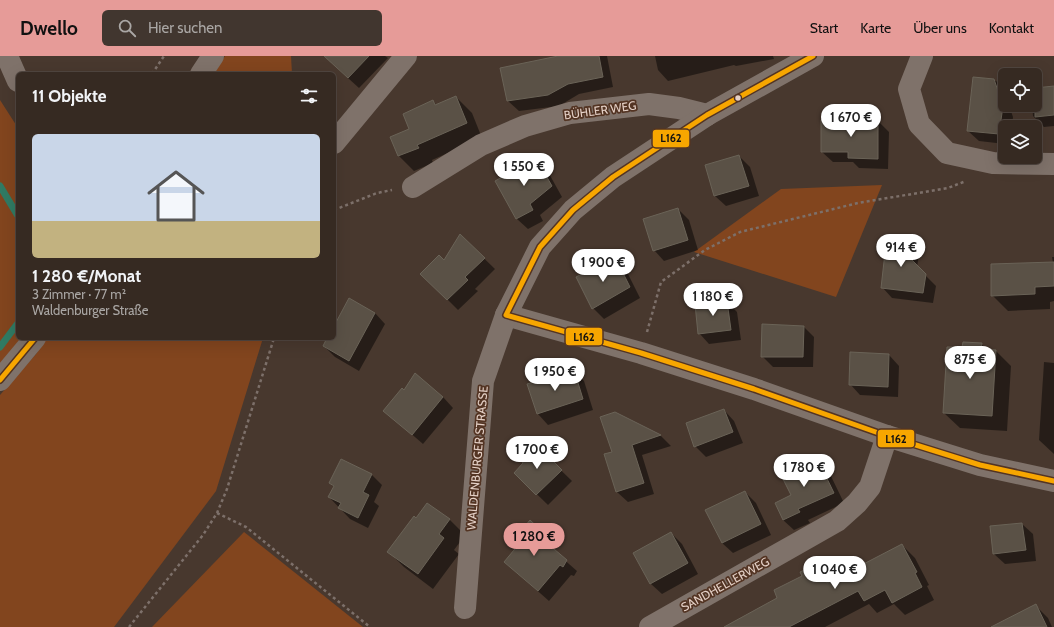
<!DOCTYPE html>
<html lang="de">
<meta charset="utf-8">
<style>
:root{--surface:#362a22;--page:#41362f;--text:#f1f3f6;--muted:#aaa7a5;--line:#504640;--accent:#e69b98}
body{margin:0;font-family:Cabin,sans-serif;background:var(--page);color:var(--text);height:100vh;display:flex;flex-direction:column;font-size:15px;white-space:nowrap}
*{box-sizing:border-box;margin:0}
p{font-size:13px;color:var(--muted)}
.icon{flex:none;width:22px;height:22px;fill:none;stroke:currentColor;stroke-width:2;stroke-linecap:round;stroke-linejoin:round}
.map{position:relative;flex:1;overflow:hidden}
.side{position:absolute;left:16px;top:16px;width:320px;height:268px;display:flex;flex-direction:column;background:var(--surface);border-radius:6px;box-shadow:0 4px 16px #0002,0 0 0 1px var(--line)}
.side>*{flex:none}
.controls{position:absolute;left:998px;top:12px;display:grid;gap:8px}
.controls a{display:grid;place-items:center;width:44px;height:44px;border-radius:6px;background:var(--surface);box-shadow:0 4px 16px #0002,0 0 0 1px var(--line);font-size:20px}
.price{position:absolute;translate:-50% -34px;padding:0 9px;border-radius:14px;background:#fff;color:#222;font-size:13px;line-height:26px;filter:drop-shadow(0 1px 2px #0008)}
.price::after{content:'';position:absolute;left:50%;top:24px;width:12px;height:9px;margin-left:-6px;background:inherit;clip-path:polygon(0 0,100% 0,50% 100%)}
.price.current{background:var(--accent);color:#111}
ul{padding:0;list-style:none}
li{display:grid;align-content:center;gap:8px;height:212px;padding:0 16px}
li+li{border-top:1px solid var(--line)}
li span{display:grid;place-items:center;height:124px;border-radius:6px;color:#555}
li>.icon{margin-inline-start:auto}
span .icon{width:72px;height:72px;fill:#fffc;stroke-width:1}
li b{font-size:17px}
h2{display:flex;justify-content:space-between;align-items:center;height:48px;padding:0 16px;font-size:17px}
header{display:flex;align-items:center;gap:24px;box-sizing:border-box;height:56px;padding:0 20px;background:var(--accent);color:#111}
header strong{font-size:19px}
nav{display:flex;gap:22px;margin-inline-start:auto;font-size:14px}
.search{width:280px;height:36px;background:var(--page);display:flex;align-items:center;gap:10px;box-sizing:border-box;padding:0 14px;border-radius:6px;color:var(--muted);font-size:15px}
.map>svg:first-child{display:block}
</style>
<header>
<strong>Dwello</strong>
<div class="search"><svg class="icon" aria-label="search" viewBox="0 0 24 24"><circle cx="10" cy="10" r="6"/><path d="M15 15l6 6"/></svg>Hier suchen</div>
<nav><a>Start</a><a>Karte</a><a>Über uns</a><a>Kontakt</a></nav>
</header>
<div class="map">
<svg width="1054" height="571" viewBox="0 0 1054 571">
<rect width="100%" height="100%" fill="#48382e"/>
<g fill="#82451e">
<polygon points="225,0 291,0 292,18 214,18"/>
<polygon points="0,44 18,72 18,282 21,282 0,308"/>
<polygon points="882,129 836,241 694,196 781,133"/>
<polygon points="46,282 263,282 216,435 114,571 0,571 0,339 36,298"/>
<polygon points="244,476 363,571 152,571"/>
</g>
<g fill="#0007">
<polygon points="329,0 385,0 388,2 359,32 338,13"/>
<polygon points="563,0 607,0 613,31 579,38 559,50 519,55 508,45"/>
<polygon points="655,0 773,0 774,3 736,10 734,9 668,25 658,14"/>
<polygon points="974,22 996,25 1005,33 1005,49 1009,49 1013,61 1012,71 1005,71 1005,88 979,85 968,75"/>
<polygon points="1054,31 1054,70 1044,71 1033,60 1032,49 1035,49 1035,33"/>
<polygon points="456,41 472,57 482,82 432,104 433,107 414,115 399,100 391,82 411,73 433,46 437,49"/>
<polygon points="878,65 889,76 888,113 859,112 853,106 833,106 822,96"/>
<polygon points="739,100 750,111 759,140 726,150 715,140 706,110"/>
<polygon points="536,103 547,114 562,141 540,159 543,165 528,173 517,163 496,125"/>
<polygon points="678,153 689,164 698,194 664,205 654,194"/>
<polygon points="460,179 495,213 475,233 478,235 458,254 422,218 444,206"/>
<polygon points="888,180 909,182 920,193 917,211 936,230 933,247 892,242 882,231"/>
<polygon points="1052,201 1054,201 1054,245 1050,246 1050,253 1008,255 992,239 1053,207"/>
<polygon points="615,202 625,212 640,242 604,263 593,252 577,221"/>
<polygon points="727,246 737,256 741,284 709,288 699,277"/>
<polygon points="375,257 385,268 359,315 335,301 324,290 328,282 334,282 334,272"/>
<polygon points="804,271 814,281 813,311 773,311 762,300"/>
<polygon points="981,288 988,294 996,295 1011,310 1007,375 960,372 944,357 963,292"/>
<polygon points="889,299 899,310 898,341 860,339 850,328"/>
<polygon points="1044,306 1054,307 1054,398 1039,384"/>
<polygon points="574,315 584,325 593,354 548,369 538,358 528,329"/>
<polygon points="405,336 443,341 453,352 423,388 385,355"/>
<polygon points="724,354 734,365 743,387 706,401 695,390"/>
<polygon points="614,357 661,380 671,390 642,399 654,438 628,446 617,436 606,398 613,396"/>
<polygon points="537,391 572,425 548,449 515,417"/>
<polygon points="817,403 828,414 844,447 808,464 810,467 794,474 783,464 792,440"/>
<polygon points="342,404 372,419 382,429 374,446 379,450 368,472 350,463 329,441 334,431 330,427"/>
<polygon points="745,436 756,447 771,479 733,497 722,487"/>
<polygon points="427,448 450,464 465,479 454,494 459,498 433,533 404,511 389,496"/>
<polygon points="530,466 555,489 552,493 577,515 574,520 571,519 549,545 505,506 519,489 515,485"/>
<polygon points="1022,468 1033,478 1036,505 1005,508 994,498"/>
<polygon points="671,477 682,488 698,518 662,538 651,528 635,497"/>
<polygon points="902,489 915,502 929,529 927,530 934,544 905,559 894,548 877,557 869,548 825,571 748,571 817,509 832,526"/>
<polygon points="1036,550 1048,562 1052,571 993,571"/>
</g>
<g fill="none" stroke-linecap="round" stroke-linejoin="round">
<g stroke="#307a63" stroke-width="7">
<polyline points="0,130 18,160"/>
<polyline points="0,291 18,267"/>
</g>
</g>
<g fill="#5a5146" stroke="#6a6357">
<polygon points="324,0 369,0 348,22"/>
<polygon points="558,0 599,0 603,21 568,28 548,39 507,45 500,12"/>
<polygon points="973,21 994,23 1003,50 999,78 967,75"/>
<polygon points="1054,30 1054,59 1035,61 1035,32"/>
<polygon points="456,40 467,67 417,89 419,92 398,100 390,81 409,73 403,58 433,44 435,49"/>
<polygon points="821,64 878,64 878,103 848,102 848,96 821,96"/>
<polygon points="739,99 749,130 714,140 705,109"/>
<polygon points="536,102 552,130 530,148 533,154 516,163 495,125"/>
<polygon points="678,152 688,184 653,195 643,163"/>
<polygon points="460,178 485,202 465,221 468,224 447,244 420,218 439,199 444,204"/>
<polygon points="887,179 909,182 907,199 926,218 923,237 881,232"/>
<polygon points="615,201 630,231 592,253 576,221"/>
<polygon points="1054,206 1054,230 1035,231 1035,238 991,240 991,208"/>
<polygon points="349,242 375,257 349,305 323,290 327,282 334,282 334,270"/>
<polygon points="727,245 731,274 698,278 695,248"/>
<polygon points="762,268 804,270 803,301 761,301"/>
<polygon points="963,286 982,287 981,293 996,294 992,360 943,357 947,291 962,291"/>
<polygon points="850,296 889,298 888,331 849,329"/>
<polygon points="574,314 583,343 537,358 527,328"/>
<polygon points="415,317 443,341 412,379 383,355 402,332 404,334"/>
<polygon points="724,353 733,376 694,391 686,367"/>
<polygon points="615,356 661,379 632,389 644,427 616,436 604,398 612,396 600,361"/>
<polygon points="537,389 562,414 536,439 514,417 523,407 522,405"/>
<polygon points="817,402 834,437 798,453 800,456 783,464 775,447 791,439 781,419"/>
<polygon points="341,403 372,418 363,436 369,439 358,462 338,452 341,447 328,441 334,430 329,427"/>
<polygon points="745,435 761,468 722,487 705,454"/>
<polygon points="427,447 450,463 439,478 444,482 418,518 387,496 414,460 416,462"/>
<polygon points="530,464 545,478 541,482 567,504 563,511 560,509 538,535 504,506 519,488 513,485"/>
<polygon points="1022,467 1026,494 993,498 990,470"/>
<polygon points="671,476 688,507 650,528 633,497"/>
<polygon points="902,488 917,516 915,517 922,531 892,547 885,534 864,545 858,535 789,571 724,571 777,542 774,534 802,520 800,516 817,508 827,527"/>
<polygon points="1036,548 1047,571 991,571"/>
</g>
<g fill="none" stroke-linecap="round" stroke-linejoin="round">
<g stroke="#7d706a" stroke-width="2.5" stroke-dasharray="3 3" stroke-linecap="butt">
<polyline points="152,18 164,0"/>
<polyline points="334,154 377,137 392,134"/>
<polyline points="647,276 661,226 705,194 740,176 858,147 948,132 966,125"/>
<polyline points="217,457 246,471 370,571"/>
<polyline points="129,571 203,479 217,457 227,433 274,282"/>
</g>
<g stroke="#7f726a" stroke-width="22">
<polyline points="7,0 18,25"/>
<polyline points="922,0 909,33 919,68 947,97 993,107 1054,108"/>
<polyline points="201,18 213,0"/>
<polyline points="334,87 406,0"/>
<polyline points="413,131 481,89 525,70 570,57 649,48 679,52 707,59"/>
<polyline points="506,259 641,297 754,333 887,380 980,409 1054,425"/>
<polyline points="0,324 35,282"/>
<polyline points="465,552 483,325 506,259 540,191 573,154 613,121 707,59 813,0"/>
<polyline points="650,571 837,465 857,447 870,431 887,380"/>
</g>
<g stroke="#533423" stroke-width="8">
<g id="bus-1">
<polyline points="813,0 707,59 613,121 573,154 540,191 506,259 641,297 754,333 887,380 980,409 1054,425"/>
<polyline points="0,324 35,282"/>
</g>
</g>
<use href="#bus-1" stroke="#f7a600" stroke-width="5"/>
</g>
<circle fill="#e5d1c7" stroke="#533423" stroke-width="1.5" cx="738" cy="42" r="3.5"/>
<g text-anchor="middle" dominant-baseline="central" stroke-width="3.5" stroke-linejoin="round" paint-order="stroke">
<g font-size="12" fill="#e5d1c7" stroke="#533423">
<text transform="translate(600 54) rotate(-8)">BÜHLER WEG</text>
<text transform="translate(477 402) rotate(-85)">WALDENBURGER STRASSE</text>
<text transform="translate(725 528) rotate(-29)">SANDHELLERWEG</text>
</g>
</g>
<g stroke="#533423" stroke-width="1.5">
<rect x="652" y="73" width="38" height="19" rx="4" fill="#f7a600"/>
<rect x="565" y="271" width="38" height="19" rx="4" fill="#f7a600"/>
<rect x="877" y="373" width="38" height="19" rx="4" fill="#f7a600"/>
</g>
<g font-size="11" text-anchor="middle" font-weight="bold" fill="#111">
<text x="671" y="86">L162</text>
<text x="584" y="285">L162</text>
<text x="896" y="387">L162</text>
</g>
</svg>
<div class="controls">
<a><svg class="icon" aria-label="locate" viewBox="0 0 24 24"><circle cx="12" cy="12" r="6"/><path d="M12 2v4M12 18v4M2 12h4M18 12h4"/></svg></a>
<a><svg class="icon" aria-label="layers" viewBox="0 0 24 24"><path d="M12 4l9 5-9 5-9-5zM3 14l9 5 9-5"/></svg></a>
</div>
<b class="price" style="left:851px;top:82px">1 670 €</b>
<b class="price" style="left:524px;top:131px">1 550 €</b>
<b class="price" style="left:901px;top:212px">914 €</b>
<b class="price" style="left:603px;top:227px">1 900 €</b>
<b class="price" style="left:713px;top:261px">1 180 €</b>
<b class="price" style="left:970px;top:324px">875 €</b>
<b class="price" style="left:555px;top:336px">1 950 €</b>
<b class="price" style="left:537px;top:414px">1 700 €</b>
<b class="price" style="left:804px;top:432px">1 780 €</b>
<b class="price current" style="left:534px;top:501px">1 280 €</b>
<b class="price" style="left:835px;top:534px">1 040 €</b>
<section class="side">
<h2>11 Objekte<svg class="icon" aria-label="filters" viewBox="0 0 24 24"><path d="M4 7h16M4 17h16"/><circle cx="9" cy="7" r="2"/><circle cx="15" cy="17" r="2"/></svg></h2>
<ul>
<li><span style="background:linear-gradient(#c9d6e8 70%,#c2b280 0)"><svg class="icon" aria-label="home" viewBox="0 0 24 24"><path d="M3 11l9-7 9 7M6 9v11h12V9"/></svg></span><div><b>1 280 €/Monat</b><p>3 Zimmer · 77 m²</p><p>Waldenburger Straße</p></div></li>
</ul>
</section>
</div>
